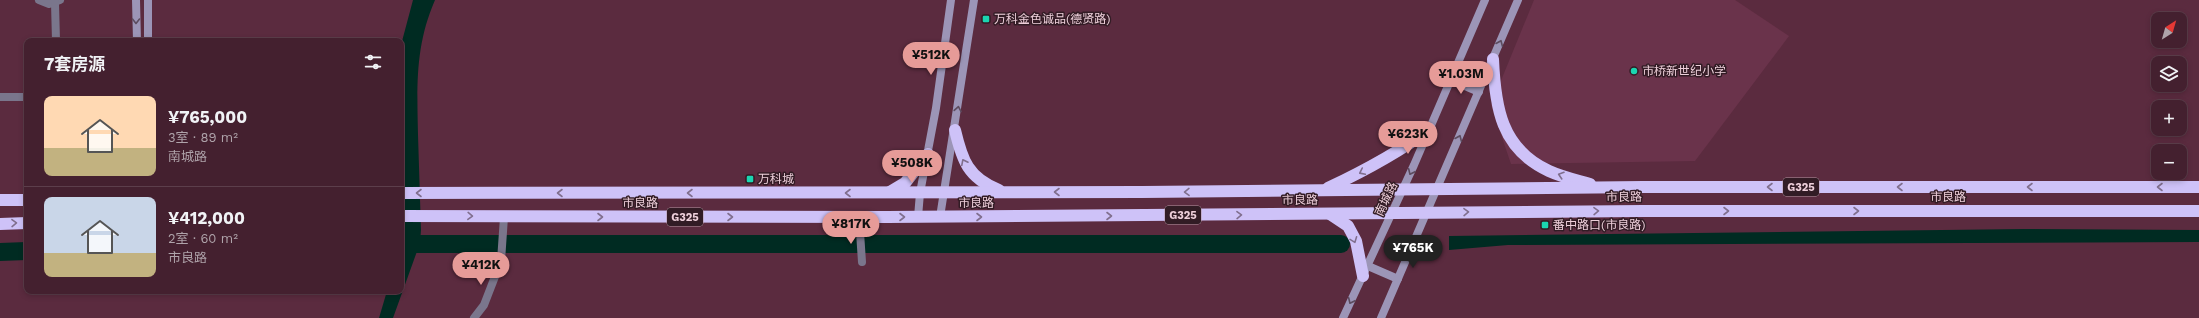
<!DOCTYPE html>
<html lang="zh">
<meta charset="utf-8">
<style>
:root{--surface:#44202f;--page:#4b2837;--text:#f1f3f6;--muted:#afa3aa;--line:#5c3e4b;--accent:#e69b98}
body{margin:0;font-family:"Work Sans","Noto Sans SC",sans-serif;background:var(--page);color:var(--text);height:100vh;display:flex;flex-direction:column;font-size:15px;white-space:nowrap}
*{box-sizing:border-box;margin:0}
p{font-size:13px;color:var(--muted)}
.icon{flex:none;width:22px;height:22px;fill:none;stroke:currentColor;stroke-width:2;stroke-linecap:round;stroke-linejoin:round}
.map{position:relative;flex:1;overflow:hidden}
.panel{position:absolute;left:24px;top:38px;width:380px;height:256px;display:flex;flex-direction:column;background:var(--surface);border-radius:8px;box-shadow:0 2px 6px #0003,0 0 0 1px var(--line)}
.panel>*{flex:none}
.needle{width:26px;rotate:37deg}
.buttons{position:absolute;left:2151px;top:12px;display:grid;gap:8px}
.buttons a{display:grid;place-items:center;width:36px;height:36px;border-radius:8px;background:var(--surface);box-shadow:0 2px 6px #0003,0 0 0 1px var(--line);font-size:20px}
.price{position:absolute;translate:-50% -34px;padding:0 9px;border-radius:14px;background:var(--accent);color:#111;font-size:13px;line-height:26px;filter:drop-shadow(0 1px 2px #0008)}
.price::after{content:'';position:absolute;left:50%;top:24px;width:12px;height:9px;margin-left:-6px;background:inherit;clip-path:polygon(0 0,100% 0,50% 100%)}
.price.selected{background:#222;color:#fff}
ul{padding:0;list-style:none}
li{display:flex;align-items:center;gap:12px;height:100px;padding:0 20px}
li+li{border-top:1px solid var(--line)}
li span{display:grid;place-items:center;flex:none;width:112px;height:80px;border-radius:8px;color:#555}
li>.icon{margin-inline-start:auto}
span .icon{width:48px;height:48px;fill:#fffc;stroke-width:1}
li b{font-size:17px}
h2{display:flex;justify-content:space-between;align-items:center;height:48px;padding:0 20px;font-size:17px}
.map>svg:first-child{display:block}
</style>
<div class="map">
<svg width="2199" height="318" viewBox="0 0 2199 318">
<rect width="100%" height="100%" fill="#5b2b3f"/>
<polygon fill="#6a334b" points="1534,0 1735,0 1789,36 1695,161 1511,164 1491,105"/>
<g fill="#002b22">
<path d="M413 0H435C415 46 417 86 418 135 419 167 420 199 421 230L420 243 393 318H379L387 291H401V45Z"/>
<polygon points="2024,229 2199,230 2199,242 1508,245 1449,250 1449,236"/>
</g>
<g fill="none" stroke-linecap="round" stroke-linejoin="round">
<g stroke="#002b22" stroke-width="18">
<polyline points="401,244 1341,244"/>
<polyline points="0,252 27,251"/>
</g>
<g stroke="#7a768c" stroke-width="8">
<polyline points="39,0 49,4 60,0"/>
<polyline points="55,3 56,41"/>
<polyline points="0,97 27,97"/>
<polyline points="859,217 862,262"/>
<polyline points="474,318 484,305 501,261 504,217"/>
</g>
<g stroke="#9c95b7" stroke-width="8">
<polyline points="136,0 137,41"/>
<polyline points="148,0 148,41"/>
<polyline points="1451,80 1479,92"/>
<polyline points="918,217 920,193 936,108 951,0"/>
<polyline points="940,217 974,0"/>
<polyline points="1368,266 1398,279"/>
<polyline points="1343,318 1414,165 1485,0"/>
<polyline points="1381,318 1518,0"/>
</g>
<g stroke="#cec2f8" stroke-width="12">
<path d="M1493 59C1495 107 1501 149 1549 171 1562 177 1576 180 1590 184"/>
<path d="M955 130C962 160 968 178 999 190"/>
<path d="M1328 188C1364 171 1398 153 1430 129"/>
<polyline points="890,192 905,183 928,154"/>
<polyline points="401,193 1142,192 1643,187 2199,187"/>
<polyline points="0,200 27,200"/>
<polyline points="1330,214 1348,226 1356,241 1363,276"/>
<polyline points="401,216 887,217 1643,211 2199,211"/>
<polyline points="0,224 27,223"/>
</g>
</g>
<defs><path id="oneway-chevron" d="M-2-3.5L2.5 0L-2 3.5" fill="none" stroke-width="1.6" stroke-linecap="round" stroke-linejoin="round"/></defs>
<g stroke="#5c4c5f">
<use href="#oneway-chevron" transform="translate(136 21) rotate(90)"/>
<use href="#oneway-chevron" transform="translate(1500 43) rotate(-67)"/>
<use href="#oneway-chevron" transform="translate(958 109) rotate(-80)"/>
<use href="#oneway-chevron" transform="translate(1459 138) rotate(-67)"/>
<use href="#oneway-chevron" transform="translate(1411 172) rotate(115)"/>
<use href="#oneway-chevron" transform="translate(1351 301) rotate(115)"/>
</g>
<g stroke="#806f8e">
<use href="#oneway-chevron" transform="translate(964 162) rotate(-117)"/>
<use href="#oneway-chevron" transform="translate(1362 172) rotate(154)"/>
<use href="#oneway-chevron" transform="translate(1561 175) rotate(-162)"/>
<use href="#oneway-chevron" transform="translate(1770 187) rotate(-180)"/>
<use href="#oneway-chevron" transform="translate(1900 187) rotate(-180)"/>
<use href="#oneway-chevron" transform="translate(2030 187) rotate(-180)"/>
<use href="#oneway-chevron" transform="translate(2160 187) rotate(-180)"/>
<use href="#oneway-chevron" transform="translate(1057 192) rotate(180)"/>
<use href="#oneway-chevron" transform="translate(1187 192) rotate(179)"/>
<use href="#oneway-chevron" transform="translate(419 193) rotate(-180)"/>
<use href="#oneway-chevron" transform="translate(560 193) rotate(-180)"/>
<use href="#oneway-chevron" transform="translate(690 193) rotate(-180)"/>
<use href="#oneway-chevron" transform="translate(848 193) rotate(-180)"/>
<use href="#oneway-chevron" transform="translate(1596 211) rotate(-1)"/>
<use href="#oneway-chevron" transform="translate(1726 211)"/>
<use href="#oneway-chevron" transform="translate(1856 211)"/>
<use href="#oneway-chevron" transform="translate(1466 212) rotate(-1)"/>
<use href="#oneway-chevron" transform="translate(1239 215) rotate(-1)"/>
<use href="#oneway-chevron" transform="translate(470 216) rotate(2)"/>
<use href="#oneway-chevron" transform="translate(1109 216)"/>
<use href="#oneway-chevron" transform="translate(600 217)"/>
<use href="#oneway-chevron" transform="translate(730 217)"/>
<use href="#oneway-chevron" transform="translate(902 217)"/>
<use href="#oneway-chevron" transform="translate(979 217)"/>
<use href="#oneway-chevron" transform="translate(14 223) rotate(-1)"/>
<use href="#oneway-chevron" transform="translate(1354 240) rotate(69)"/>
</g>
<g fill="#1bd5b1" stroke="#321c25" stroke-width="1.5">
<rect x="982" y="15" width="8" height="8" rx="2"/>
<circle cx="1634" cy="71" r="4"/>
<rect x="746" y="175" width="8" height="8" rx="2"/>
<rect x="1541" y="221" width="8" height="8" rx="2"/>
</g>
<g text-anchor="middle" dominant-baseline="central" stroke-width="3" stroke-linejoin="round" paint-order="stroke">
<g fill="#321c25" stroke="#b699a4" stroke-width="1">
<rect x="1783" y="178" width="36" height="18" rx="3"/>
<rect x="1165" y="206" width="36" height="18" rx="3"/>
<rect x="667" y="208" width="36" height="18" rx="3"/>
</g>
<g font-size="11" font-weight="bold" fill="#eecfda">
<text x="1801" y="187">G325</text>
<text x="1183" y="215">G325</text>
<text x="685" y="217">G325</text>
</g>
<g font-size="12" fill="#eecfda" stroke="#321c25" text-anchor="start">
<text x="994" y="19">万科金色诚品(德贤路)</text>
<text x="1642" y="71">市桥新世纪小学</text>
<text x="758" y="179">万科城</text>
<text x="1553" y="225">番中路口(市良路)</text>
</g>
<g font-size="12" fill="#eecfda" stroke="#321c25">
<text transform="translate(1624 197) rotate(-1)">市良路</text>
<text x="1948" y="197">市良路</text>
<text transform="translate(1386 199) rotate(-65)">南城路</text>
<text transform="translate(1300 200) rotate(-1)">市良路</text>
<text x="640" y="203">市良路</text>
<text x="976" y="203">市良路</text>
</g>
</g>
</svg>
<div class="buttons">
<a><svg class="needle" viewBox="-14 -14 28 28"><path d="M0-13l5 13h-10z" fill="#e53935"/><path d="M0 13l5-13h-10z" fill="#afa3aa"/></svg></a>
<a><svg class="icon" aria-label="layers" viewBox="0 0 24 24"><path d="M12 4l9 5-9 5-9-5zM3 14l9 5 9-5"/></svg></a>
<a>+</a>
<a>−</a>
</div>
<b class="price" style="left:931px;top:76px">¥512K</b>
<b class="price" style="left:1461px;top:95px">¥1.03M</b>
<b class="price" style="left:1408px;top:155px">¥623K</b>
<b class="price" style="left:912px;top:184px">¥508K</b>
<b class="price" style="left:851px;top:245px">¥817K</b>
<b class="price selected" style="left:1413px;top:269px">¥765K</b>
<b class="price" style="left:481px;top:286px">¥412K</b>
<section class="panel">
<h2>7套房源<svg class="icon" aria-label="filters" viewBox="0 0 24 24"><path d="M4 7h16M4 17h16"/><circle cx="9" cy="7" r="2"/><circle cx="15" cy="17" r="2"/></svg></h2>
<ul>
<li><span style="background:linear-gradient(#ffd9b3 65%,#c2b280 0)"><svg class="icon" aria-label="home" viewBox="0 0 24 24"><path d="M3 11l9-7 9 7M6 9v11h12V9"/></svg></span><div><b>¥765,000</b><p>3室 · 89 m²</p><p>南城路</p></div></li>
<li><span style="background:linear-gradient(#c9d6e8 70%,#c2b280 0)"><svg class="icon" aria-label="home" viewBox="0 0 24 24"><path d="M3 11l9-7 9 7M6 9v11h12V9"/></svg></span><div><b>¥412,000</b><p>2室 · 60 m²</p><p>市良路</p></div></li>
</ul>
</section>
</div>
